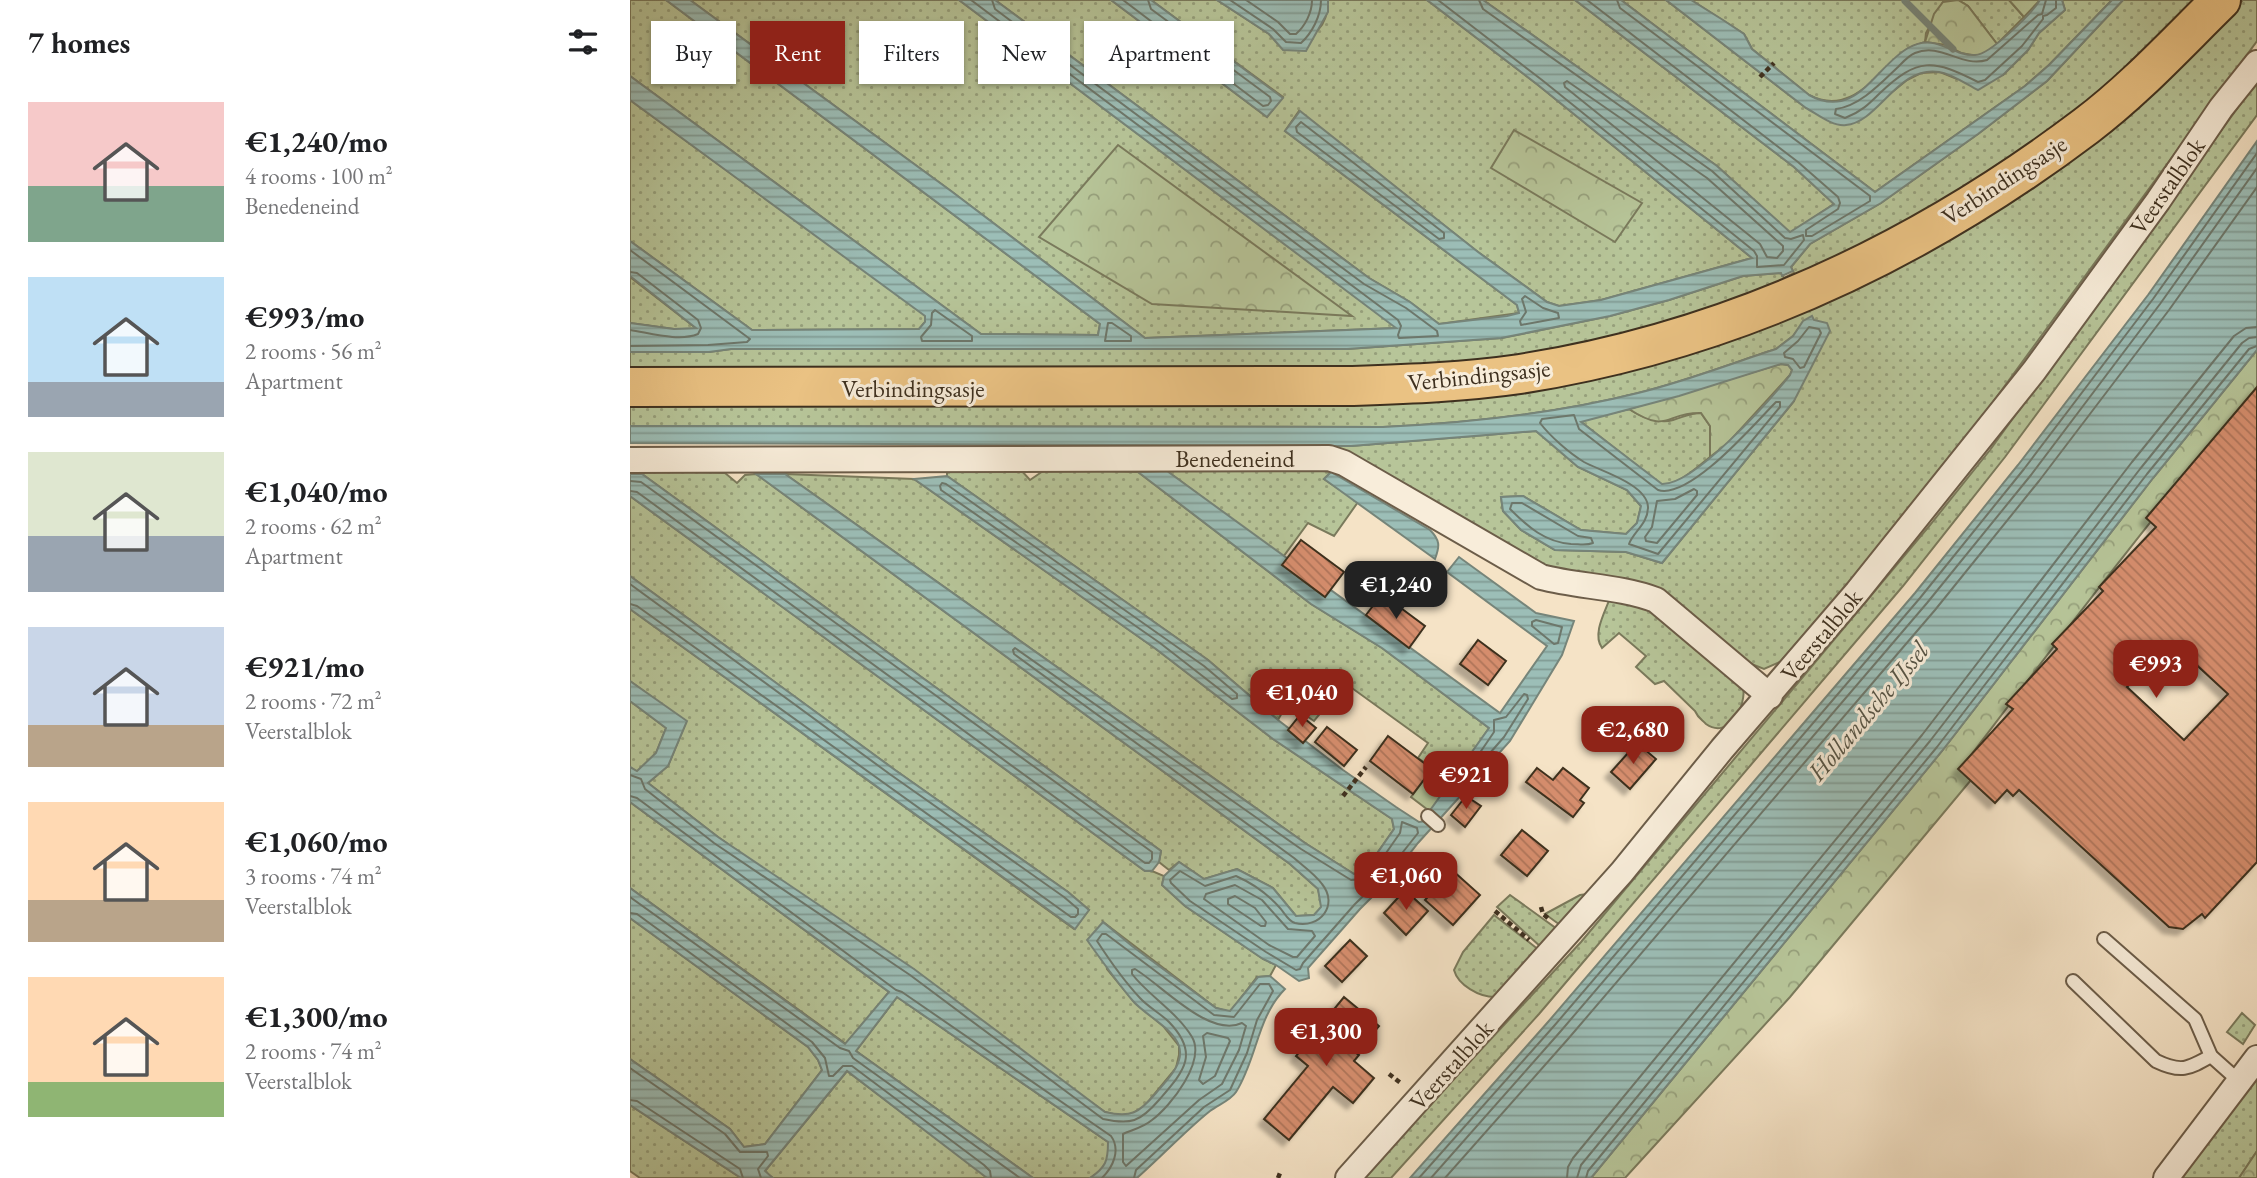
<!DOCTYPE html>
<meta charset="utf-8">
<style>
:root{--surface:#fff;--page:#f6f6f6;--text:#202124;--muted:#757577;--accent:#8f2418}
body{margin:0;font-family:"EB Garamond",serif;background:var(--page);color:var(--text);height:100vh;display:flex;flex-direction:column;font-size:26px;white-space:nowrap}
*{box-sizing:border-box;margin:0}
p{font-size:23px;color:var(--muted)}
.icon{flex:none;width:38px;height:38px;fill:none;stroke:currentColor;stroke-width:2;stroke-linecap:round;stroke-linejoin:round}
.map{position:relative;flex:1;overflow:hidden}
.details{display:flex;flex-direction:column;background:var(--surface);width:630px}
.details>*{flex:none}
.hud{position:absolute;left:21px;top:21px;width:665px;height:63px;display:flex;gap:14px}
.price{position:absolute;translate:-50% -60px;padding:0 16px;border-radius:14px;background:var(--accent);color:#fff;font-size:23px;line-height:46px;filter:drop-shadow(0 2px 4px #0008)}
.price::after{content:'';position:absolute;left:50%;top:42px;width:21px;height:16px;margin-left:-10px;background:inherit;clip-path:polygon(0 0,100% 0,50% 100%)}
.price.on{background:#222;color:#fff}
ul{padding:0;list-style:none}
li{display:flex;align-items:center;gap:21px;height:175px;padding:0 28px}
li span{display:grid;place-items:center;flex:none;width:196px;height:140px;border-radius:0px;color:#555}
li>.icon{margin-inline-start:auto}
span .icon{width:84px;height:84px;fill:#fffc;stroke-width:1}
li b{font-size:30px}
h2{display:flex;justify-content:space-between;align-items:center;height:84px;padding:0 28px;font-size:30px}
.chip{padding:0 24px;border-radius:0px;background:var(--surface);box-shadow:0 2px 5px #0004;font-size:24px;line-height:63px}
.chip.on{background:var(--accent);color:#fff}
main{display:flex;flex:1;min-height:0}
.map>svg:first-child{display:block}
</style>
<main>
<section class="details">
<h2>7 homes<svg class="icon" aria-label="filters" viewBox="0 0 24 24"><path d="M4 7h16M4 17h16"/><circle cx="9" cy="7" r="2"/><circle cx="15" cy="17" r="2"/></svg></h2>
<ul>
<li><span style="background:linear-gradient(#f6c9c9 60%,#7fa58c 0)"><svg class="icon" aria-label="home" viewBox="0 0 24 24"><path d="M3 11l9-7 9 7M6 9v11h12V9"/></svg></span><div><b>€1,240/mo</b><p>4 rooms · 100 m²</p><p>Benedeneind</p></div></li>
<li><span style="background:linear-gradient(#bfe0f5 75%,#9aa5b1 0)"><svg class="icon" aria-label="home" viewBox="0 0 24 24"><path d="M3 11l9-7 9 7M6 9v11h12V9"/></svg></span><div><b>€993/mo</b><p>2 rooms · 56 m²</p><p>Apartment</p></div></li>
<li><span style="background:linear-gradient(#dfe7d0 60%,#9aa5b1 0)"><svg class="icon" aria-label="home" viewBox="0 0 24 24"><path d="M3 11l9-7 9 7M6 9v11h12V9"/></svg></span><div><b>€1,040/mo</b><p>2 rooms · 62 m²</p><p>Apartment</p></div></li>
<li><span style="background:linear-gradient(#c9d6e8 70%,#b9a48a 0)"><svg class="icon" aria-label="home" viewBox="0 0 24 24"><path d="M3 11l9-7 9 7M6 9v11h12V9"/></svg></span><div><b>€921/mo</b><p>2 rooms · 72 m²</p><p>Veerstalblok</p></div></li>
<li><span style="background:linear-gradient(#ffd9b3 70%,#b9a48a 0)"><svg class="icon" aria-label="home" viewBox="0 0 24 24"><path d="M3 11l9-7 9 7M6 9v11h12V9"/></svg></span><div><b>€1,060/mo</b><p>3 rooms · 74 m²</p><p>Veerstalblok</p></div></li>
<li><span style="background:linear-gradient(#ffd9b3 75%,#8fb573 0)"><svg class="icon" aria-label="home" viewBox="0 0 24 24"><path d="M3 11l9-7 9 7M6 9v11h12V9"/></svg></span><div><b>€1,300/mo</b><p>2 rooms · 74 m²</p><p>Veerstalblok</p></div></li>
</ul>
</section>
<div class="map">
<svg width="1627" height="1178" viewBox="0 0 1627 1178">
<defs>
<pattern id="grass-dots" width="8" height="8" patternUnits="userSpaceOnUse" patternTransform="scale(1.75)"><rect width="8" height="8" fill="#b7c599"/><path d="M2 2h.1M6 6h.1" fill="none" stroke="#96a07c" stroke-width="1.8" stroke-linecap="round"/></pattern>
<pattern id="forest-crowns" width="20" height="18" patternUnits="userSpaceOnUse" patternTransform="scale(1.75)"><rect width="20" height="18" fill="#b7c599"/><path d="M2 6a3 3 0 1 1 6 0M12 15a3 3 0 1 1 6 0" fill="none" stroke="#96a07c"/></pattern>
<pattern id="water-rules" width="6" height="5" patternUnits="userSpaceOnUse" patternTransform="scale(1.75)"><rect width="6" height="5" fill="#9cbeb7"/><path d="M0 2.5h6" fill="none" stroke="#819b94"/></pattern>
<pattern id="building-back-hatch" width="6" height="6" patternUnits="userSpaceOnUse" patternTransform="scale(1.75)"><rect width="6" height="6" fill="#d58d6d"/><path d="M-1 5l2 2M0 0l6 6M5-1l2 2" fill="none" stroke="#ae7459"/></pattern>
<filter id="shadow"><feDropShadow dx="-6" dy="6" stdDeviation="2" flood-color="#0004"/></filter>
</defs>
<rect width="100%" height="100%" fill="#f5e3c6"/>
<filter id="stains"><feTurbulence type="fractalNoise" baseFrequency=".00286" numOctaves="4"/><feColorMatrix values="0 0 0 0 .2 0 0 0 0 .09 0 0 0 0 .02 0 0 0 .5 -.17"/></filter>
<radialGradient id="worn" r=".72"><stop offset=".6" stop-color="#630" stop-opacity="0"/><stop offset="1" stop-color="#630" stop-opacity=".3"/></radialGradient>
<g fill="url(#grass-dots)" stroke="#7a7a5c" stroke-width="2">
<polygon points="0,0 36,0 470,324 468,335 351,334 0,76"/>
<polygon points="60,0 329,0 767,328 515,338 321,191"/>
<path d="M365 0H481L637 117 653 97 521 0H587L639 34 653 49C679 37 698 33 698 0H797L908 85 1122 258 971 300 929 306 917 302 848 252 669 111 655 131 887 305 889 313 809 324 780 302 739 278Z"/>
<polygon points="853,0 945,0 1164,167 1204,204 1160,233 1087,166"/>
<polygon points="991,0 1036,0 1176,108 1256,97 1277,80 1291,73 1310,72 1327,79 1373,75 1398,50 1409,33 1435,10 1432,0 1482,0 1419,65 1395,86 1245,192"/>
<path d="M1061 0H1323L1313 2 1296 33 1295 42C1290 44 1284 45 1279 48 1273 51 1268 57 1263 62 1238 85 1215 114 1179 95L1122 49 1114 34Z"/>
<polygon points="1328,0 1379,0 1394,17 1367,44 1338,6"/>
<polygon points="1493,0 1571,0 1458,104 1293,218 1114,300 947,347 809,368 0,373 0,352 79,352 101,349 717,349 872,338 980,316 1039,300 1113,276 1151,273 1154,278 1164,273 1161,267 1180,244 1251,203 1348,134 1417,81"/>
<path d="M1613 0H1627V41L1295 495 1150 662 1134 669 1119 663 1015 584 991 578 935 575 899 563 717 457 532 452 517 445 721 446 906 431 948 467 997 490 1011 506 1007 523 996 534 951 530 893 496 871 497 873 511 891 530 925 550 996 552 1032 563 1164 401 1173 323 1163 336 1146 349C1100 364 1054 382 1008 393 924 414 839 423 753 427L0 426V401L360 402 1086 341 1542 71Z"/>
<polygon points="1627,81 1627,115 1375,457 1273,586 909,1014 761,1178 732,1178 951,942 1300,525 1360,450"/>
<polygon points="0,100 295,315 295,322 289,329 122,330 0,241"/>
<polygon points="0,277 67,329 44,329 0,323"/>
<path d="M999 409C1011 417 1029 424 1043 420 1054 417 1059 413 1071 413L1080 426V457C1067 467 1050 484 1032 485L950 421Z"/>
<polygon points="670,468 701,472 694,479 728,502 704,536 678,523 653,557 537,471"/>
<polygon points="390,469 400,480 416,469 508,472 681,604 752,648 859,728 822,782 788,758 798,743 715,683 684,721 668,710 683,690 669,682 648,720 578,660 317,476 317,471"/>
<polygon points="19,471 95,473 107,483 115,475 126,474 660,864 688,889 692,907 684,915 666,916 643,888 607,869 574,879 549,862 539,870 529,862 531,851 12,474"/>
<polygon points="155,474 284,479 526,649 643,739 762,819 764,829 734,872 724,874 675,843"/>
<polygon points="0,496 515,871 522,871 534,876 532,885 555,906 633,959 646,965 640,976 627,977 600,1012 586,1008 473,922 477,969 505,1003 533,1026 549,1046 549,1055 546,1068 513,1108 495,1117 475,1112 88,837 18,783 38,766 56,722 0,681 0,609 444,929 459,910 438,892 265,770 0,576"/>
<path d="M980 598 1008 601 1113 686C1117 706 1099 740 1076 724 1071 719 1068 718 1065 711L1034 681 1025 684 1006 667 1016 656 989 633 972 648C962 634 975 612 980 598Z"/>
<polygon points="0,701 36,728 26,753 7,772 0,767"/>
<polygon points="0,802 259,992 216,1044 0,888"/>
<polygon points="957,894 930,925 915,914 950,895"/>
<polygon points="880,895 927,929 911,947 867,907"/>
<path d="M864 915 909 950 865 997C849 997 828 985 824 970L833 952Z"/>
<polygon points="0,918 178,1047 188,1060 192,1070 135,1144 114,1147 100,1129 0,1059"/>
<polygon points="267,997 478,1142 478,1160 469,1172 460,1178 403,1178 226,1051"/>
<polygon points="1612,1013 1625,1025 1613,1044 1597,1032"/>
<polygon points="217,1071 349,1171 357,1178 143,1178 134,1172"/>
<polygon points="1627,1074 1627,1151 1609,1178 1552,1178"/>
<polygon points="0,1105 111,1178 10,1178 0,1171"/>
</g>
<g fill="url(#forest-crowns)" stroke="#7a7a5c" stroke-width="2">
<polygon points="1328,0 1338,6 1367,44 1354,54 1347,56 1331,53 1316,45 1295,42 1304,14 1313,2"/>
<polygon points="1379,0 1410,0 1394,17"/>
<polygon points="884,130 1012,203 985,242 861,168"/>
<polygon points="488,145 722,316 522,304 409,237"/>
<path d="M1627 350V392C1525 512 1430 638 1335 763L1341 780 1160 997 995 1178H961L1312 751 1523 478Z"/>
<path d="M1151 364 1158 365 1162 370 1160 375 1098 443 1080 457V426L1071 413C1035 412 1039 435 999 409Z"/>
<polygon points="1627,1151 1627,1178 1609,1178"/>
</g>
<polygon fill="#b7c599" stroke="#7a7a5c" stroke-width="2" points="802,769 822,782 811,795 802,813 781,797"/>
<g fill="url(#water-rules)" stroke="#76857a" stroke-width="2" fill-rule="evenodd">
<polygon points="36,0 60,0 321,191 515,338 766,328 329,0 365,0 739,278 780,302 809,324 877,316 889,313 887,305 655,131 670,111 848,252 917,302 929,306 971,300 1122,258 908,85 797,0 853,0 1087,166 1160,232 1204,204 1164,167 945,0 991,0 1245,192 1395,86 1419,65 1482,0 1493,0 1417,81 1348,134 1251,203 1180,244 1161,267 1163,271 1152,276 1151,273 1113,276 1039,300 980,316 871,338 717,349 101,349 79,352 0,352 0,323 44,329 66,328 0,276 0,241 122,330 289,329 295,322 295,316 0,100 0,76 351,334 468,335 470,324"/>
<polygon points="481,0 521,0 653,98 637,117"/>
<polygon points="587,0 698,0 698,12 676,51 653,50 639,34"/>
<path d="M1036 0H1061L1093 20 1114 34 1122 49 1179 95C1226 121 1245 67 1278 48 1307 32 1320 56 1345 55 1360 55 1402 13 1410 0H1432L1435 10 1409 33 1398 50 1373 75 1348 90C1336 84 1322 74 1309 72 1268 65 1248 123 1216 125 1203 127 1187 114 1176 108Z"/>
<polygon points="1627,141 1627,350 1523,478 1312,751 961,1178 780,1178 918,1022 1285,593 1388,465 1518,295"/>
<path d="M1182 316 1184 320 1197 323 1200 331 1164 401 1032 563 996 552 925 550 891 530 873 511 871 497 893 496 951 530 996 534 1007 523 1011 506 997 490 948 467 906 431 721 446 0 443V426L753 427C839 423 924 414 1008 393 1054 382 1100 364 1146 349L1163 336 1173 321ZM1151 364 1158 365 1162 370 1160 375C1139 401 1065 485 1032 484L951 422 1049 396Z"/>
<polygon points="537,471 870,713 917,646 817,572 829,557 906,613 944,621 932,655 880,741 788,843 759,880 730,909 678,968 679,978 669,981 646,965 633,959 555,906 532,885 534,876 549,862 574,879 607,869 643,888 666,916 684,915 691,907 688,889 660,864 126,474 155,474 675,843 724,874 734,872 764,829 762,819 643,739 526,649 284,479 317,476 578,660 648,720 713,770 766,807 789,822 796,821 802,813 801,809 859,728 752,648 681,604 508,472"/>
<path d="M701 472 800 530C810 540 810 546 805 559L694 479Z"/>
<polygon points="0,474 12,474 531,851 529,862 522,871 515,871 0,496"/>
<polygon points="0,576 265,770 438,892 459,910 445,929 0,609"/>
<path d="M0 681 57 721 38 766 18 783 88 837 284 969 475 1112C501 1118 509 1113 526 1093 535 1082 555 1064 549 1046 543 1028 515 1015 503 1001 486 981 472 961 457 940L473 922 502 946 586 1008 600 1011 628 977 640 976 655 989C627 1017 627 1059 606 1092 601 1100 588 1105 580 1111 555 1131 532 1156 507 1178H460C476 1167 478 1161 478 1142L267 997 226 1051 403 1178H357L217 1071 135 1171 143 1178H111L0 1105V1059L100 1129 114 1147 135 1144 192 1070 188 1060 178 1047 0 918V888L215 1044 259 992 0 802V767L7 771 26 753 36 728 0 701Z"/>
</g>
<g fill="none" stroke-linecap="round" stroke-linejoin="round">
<g stroke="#6d776b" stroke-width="2">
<polyline points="341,0 768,320 771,326 768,335 769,338 808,336 807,331 776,308 734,284 365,9 362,0"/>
<polyline points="493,0 633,106 638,105 641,101 640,97 521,9 518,0"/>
<path d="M600 0 643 29 656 42 671 43C682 33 691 16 691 0"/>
<path d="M616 0 648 22 660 34H666C675 26 682 13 682 0"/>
<polyline points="808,0 912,80 1124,251 1127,256 1127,267 1154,265 1174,240 1173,235 1161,239 1155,238 1082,171 853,9 849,0"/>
<polyline points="957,0 1168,162 1208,197 1210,203 1208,209 1176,230 1176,236 1182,236 1240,201 1240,196 990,8 987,0"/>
<path d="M1416 0 1412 14 1408 15 1357 60C1331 68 1311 42 1285 53 1278 56 1273 62 1268 67 1251 83 1230 106 1206 109L1205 114 1215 118C1231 112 1239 104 1250 93 1288 57 1303 59 1348 82L1355 80 1392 46 1413 19V16L1417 15 1426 8V0"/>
<polygon points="937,81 1077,178 1153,246 1153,251 1147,258 1137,257 1130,244 935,87 934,83"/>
<polygon points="671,122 814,233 814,238 809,239 667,132 666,127"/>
<polyline points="0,250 120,339 117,342 78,345 0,346"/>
<path d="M0 272 7 273 68 320 71 328 68 334C49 342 20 333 0 330"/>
<polygon points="895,296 913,308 928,313 929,318 891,325 890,321 896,312 892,299"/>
<polygon points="305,310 342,336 342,341 292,341 291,337 301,325 302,313"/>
<polygon points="478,323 482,323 501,336 501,341 475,341"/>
<polygon points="1179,327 1189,329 1191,333 1174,367 1170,368 1163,359 1155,357 1154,353 1168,341"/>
<path d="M1146 402H1150V407L1028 554 999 544C1004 531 1018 524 1018 507 1017 484 970 471 954 462 939 453 920 436 910 423L912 419 944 415 949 429 1028 490C1060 500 1125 423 1146 402Z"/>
<polyline points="0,481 11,482 522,852 522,859 519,863 515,863 7,492 0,491"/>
<polygon points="312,483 316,484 574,666 607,694 607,698 602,699 530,643 311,490 310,486"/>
<polygon points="1064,489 1067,491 1067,495 1027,543 1016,541 1015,537 1022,527 1027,501 1045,499"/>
<path d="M882 503H892L948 536 961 538 963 543C956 546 949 544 941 544 915 542 898 527 880 509Z"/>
<polyline points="0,584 261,775 434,897 448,909 448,914 445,917 441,917 7,606 0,604"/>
<polygon points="906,620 932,627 928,643 924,644 902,626 902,622"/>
<path d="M385 648 671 849 721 880 735 879 740 876 770 833 772 822 787 828 788 833 754 876 725 904 673 963 670 969 666 970 636 952 560 901 541 883 540 880 550 871 575 886 606 876C624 884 637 893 650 908 654 912 658 921 665 923 690 929 709 905 692 884 685 874 673 866 664 858L384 654 383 650Z"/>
<polygon points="894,694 897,695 898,699 874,737 853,761 848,762 847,757 864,732 864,720 876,717"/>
<path d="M0 775 11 779 15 789 84 843 280 975 473 1119C501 1125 510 1122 529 1100 554 1071 570 1054 539 1022 530 1013 518 1007 510 998 494 981 480 961 467 941L472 934H476L584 1015 604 1017 630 984H639L643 991 627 1020 617 1053 600 1090 574 1107 506 1170 504 1178"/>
<path d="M0 796 7 798 266 990 272 992 481 1136C491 1150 483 1167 472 1178"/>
<polygon points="605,885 632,900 658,929 682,931 685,936 667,957 663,957 639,945 574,899 576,894"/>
<polygon points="605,896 625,908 636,922 635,926 631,926 598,904 598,899"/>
<polyline points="0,897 210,1048 219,1051 223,1058 390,1178"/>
<polyline points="0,913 7,914 182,1042 195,1058 199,1076 203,1076 213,1066 222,1066 354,1165 360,1171 361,1178"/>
<path d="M505 969C533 986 579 1038 612 1023L616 1026 609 1050 592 1084 569 1100 496 1166 493 1162V1134C502 1130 514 1127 522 1120 541 1106 576 1061 562 1037 547 1012 519 996 502 974V970Z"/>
<polygon points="577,1033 598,1038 600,1041 585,1076 573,1084 569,1080 576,1057 573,1036"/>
<polyline points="0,1068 95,1134 110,1152 137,1152 138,1156 128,1169 131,1178"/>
<polyline points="0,1100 7,1101 110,1169 113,1178"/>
<polyline points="789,1178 924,1026 1290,598 1394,469 1523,299 1627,153"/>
<polyline points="801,1178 930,1032 1297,603 1401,475 1530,304 1627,168"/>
<polyline points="815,1178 938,1039 1305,610 1409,481 1539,310 1627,187"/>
<polyline points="937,1178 938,1167 943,1158 1292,735 1502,462 1604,336 1616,328 1627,327"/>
<polyline points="947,1178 951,1165 1300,741 1510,469 1612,343 1619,338 1627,337"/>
<polyline points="956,1178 958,1171 1307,747 1517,474 1619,349 1627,346"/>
</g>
<polyline stroke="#76857a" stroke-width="7" points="1275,1 1323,49"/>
</g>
<g fill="url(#building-back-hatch)" stroke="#3e301f" stroke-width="2" fill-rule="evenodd" filter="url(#shadow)">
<path d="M1627 387V862L1575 918 1572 914 1553 929 1539 927 1389 790 1383 796 1377 790 1365 803 1328 769 1383 709 1376 704 1427 649 1422 644 1473 591 1469 587 1526 527 1516 518ZM1534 647 1554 665 1560 659 1598 694 1554 740 1497 687Z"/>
<polygon points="671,540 714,572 695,597 652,565"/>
<polygon points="752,594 795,626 779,648 736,615"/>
<polygon points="848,640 876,661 858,685 830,664"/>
<polygon points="670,715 686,728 673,743 658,730"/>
<polygon points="697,727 727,750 714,766 685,742"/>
<polygon points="758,736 802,769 783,794 740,761"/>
<polygon points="1007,743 1026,759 1000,789 981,772"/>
<polygon points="907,768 923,780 933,768 959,788 950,800 954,803 943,817 896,782"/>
<polygon points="836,796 851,806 835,827 821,815"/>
<polygon points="892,830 918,851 897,876 871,855"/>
<polygon points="822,870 850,895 823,925 795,900"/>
<polygon points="775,890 798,911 776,935 754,913"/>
<polygon points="720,940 737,956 712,982 695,966"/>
<polygon points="714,997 749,1026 726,1053 729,1055 724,1061 744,1078 723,1103 703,1087 659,1140 634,1119 678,1066 666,1056"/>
</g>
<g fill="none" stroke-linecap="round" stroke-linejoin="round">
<g stroke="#6c5d49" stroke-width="16">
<g id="lane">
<polyline points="798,816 808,825"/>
<polyline points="1474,939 1565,1019 1581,1056 1609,1081"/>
<path d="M1443 981 1526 1061C1551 1073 1558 1069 1581 1056"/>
</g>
</g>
<g stroke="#6c5d49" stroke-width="28">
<g id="street">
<path d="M0 460 699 458 714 463 911 577C949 587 989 586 1026 600L1140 696"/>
<polyline points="718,1178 992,872 1092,749 1227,592 1404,371 1528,201 1591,108 1627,63"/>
<polyline points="1536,1178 1627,1058"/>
</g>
</g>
<g stroke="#3e301f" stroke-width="42">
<path id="primary" d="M0 387 722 386C778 384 835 382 890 374 1099 341 1288 253 1456 126 1505 89 1547 43 1591 0"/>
</g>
<g stroke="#3e301f" stroke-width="4.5" stroke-dasharray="5 3.5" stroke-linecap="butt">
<polyline points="1130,77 1144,63"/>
<polyline points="713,796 736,767"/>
<polyline points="911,907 913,914 918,918"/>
<polyline points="865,911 899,940"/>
<polyline points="759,1074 772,1084"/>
<polyline points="648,1178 650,1173"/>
</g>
<use href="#lane" stroke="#f8edda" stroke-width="12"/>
<use href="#street" stroke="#f8edda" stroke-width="24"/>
<use href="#primary" stroke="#eac283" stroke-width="38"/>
</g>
<g text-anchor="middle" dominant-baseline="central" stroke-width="6" stroke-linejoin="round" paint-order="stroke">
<g font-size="24" fill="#3e301f" stroke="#f8edda">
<text transform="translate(1374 180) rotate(-33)">Verbindingsasje</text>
<text transform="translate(1537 186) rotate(-55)">Veerstalblok</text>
<text transform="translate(849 375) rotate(-6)">Verbindingsasje</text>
<text x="283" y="388">Verbindingsasje</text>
<text x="605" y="458">Benedeneind</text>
<text transform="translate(1191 635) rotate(-50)">Veerstalblok</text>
<text transform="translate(821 1065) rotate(-48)">Veerstalblok</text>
</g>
<g font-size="26" font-style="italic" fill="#565445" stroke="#f8edda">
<text transform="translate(1238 711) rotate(-50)">Hollandsche IJssel</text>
</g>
</g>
<rect width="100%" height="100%" filter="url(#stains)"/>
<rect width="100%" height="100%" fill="url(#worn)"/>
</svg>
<b class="price on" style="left:766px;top:621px">€1,240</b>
<b class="price" style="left:1526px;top:700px">€993</b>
<b class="price" style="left:672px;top:729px">€1,040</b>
<b class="price" style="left:1003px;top:766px">€2,680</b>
<b class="price" style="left:836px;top:811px">€921</b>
<b class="price" style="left:776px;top:912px">€1,060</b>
<b class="price" style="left:696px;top:1068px">€1,300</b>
<div class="hud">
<a class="chip">Buy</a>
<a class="chip on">Rent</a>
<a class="chip">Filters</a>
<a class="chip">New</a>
<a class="chip">Apartment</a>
</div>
</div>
</main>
